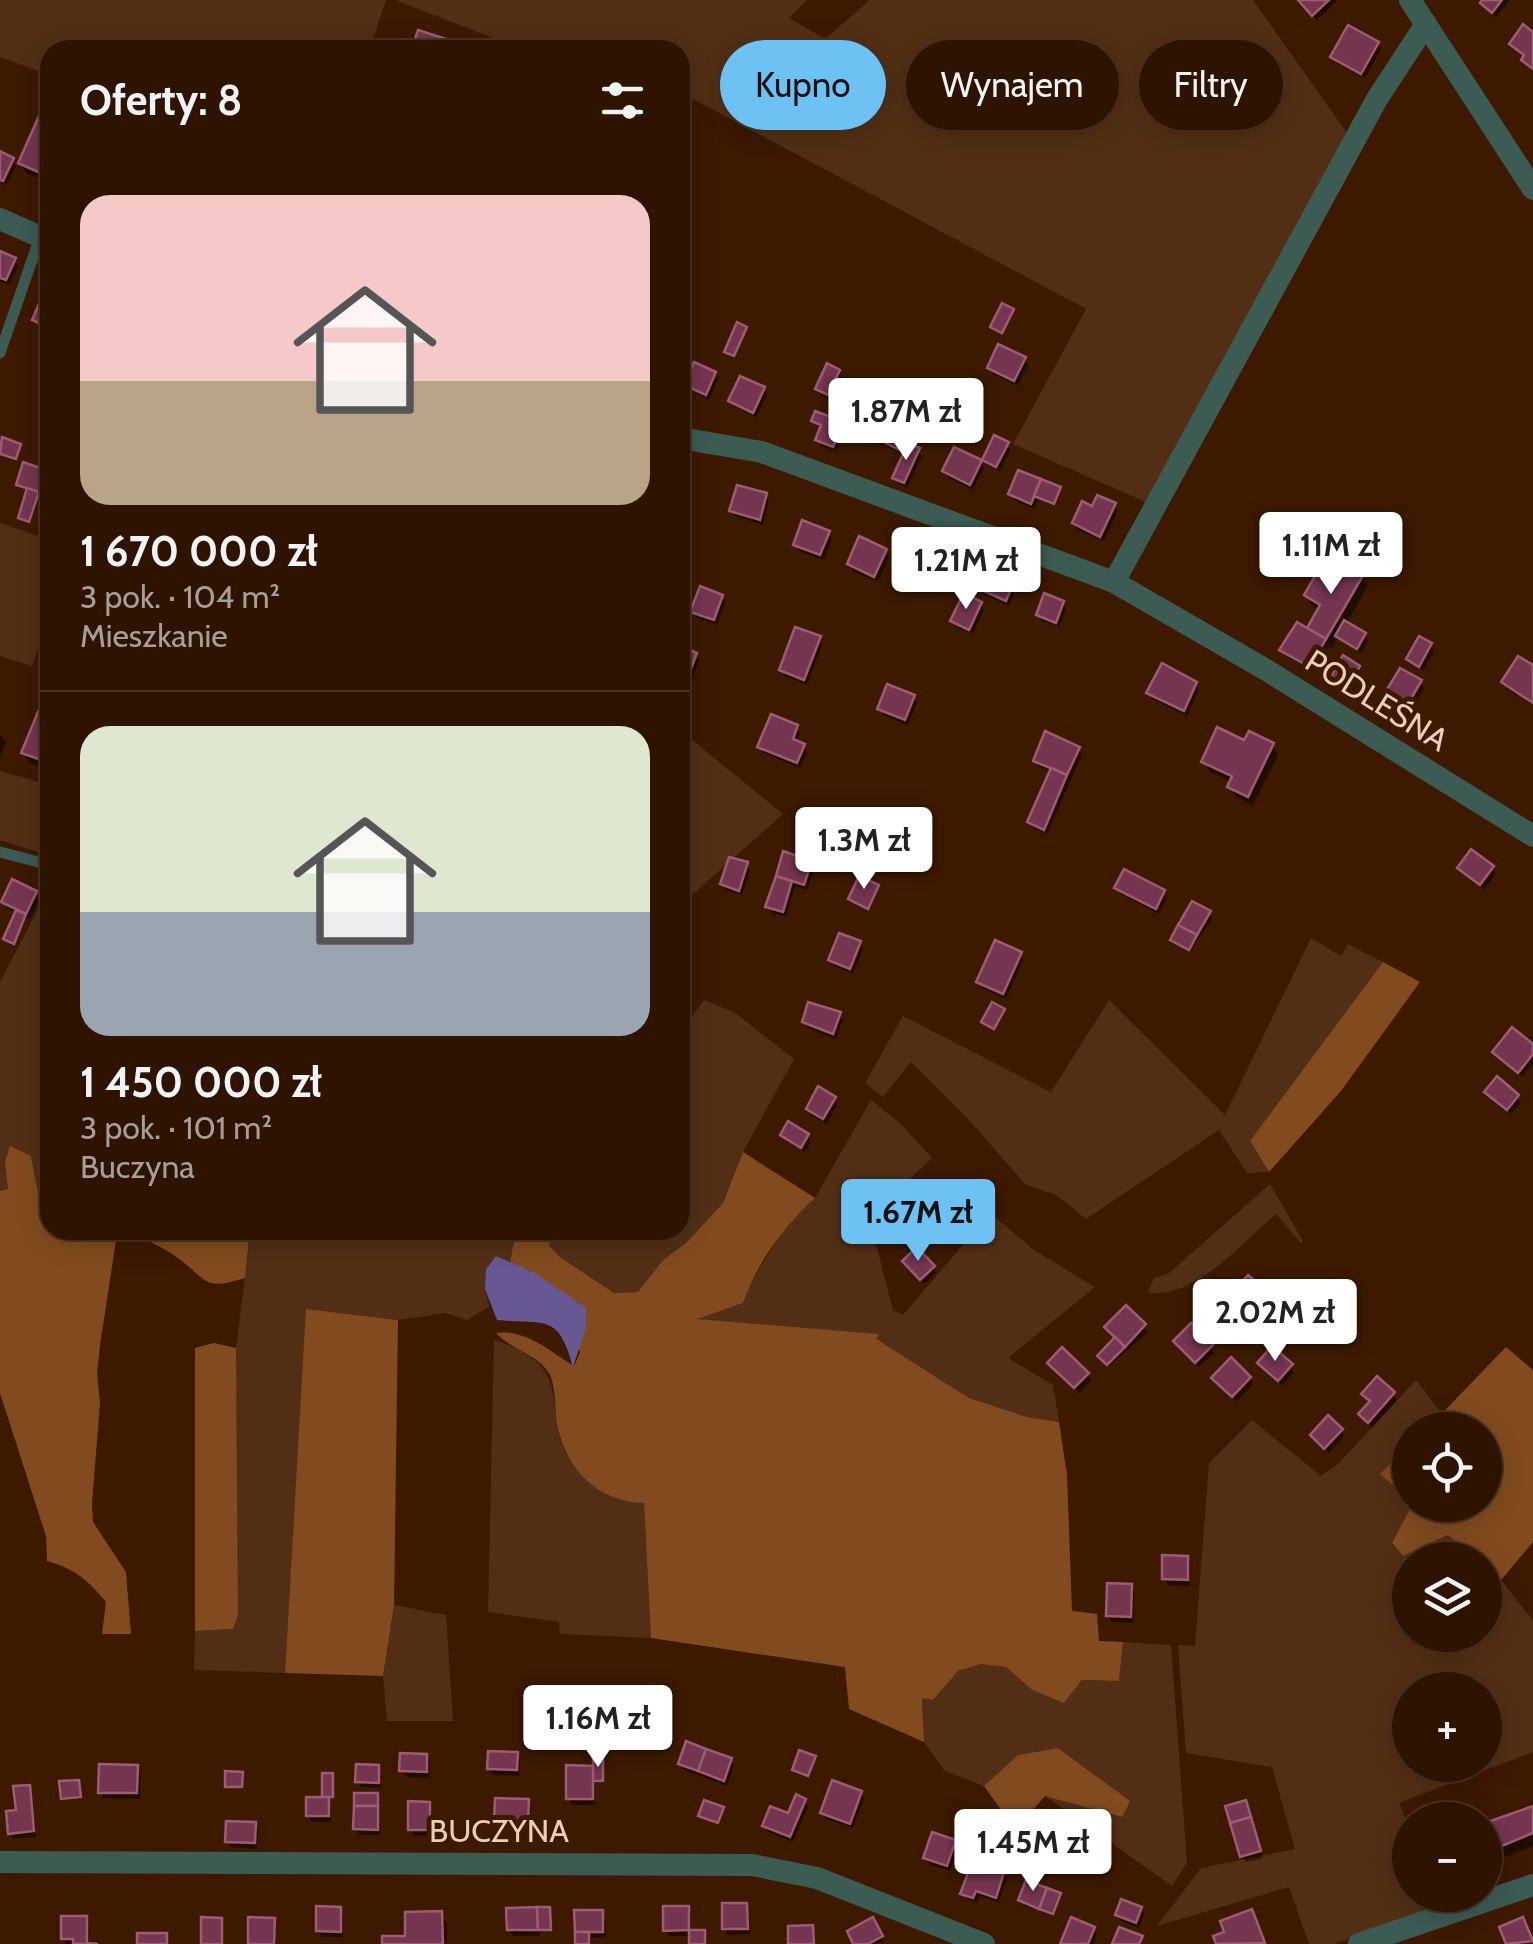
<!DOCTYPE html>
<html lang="pl">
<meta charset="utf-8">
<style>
:root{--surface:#2e1300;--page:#3a200f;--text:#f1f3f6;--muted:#a79e99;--line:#493222;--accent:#6dc2f3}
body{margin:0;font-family:Cabin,sans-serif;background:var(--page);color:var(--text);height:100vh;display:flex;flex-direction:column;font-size:38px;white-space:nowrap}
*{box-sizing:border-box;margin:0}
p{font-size:32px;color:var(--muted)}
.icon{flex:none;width:55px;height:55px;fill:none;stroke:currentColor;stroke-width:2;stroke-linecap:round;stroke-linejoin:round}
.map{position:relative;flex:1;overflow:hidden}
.sheet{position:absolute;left:40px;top:40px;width:650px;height:1200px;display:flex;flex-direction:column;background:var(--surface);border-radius:30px;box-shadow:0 5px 25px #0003,0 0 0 2px var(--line)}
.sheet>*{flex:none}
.hud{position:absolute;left:720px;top:40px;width:662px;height:90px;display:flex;gap:20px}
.controls{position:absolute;left:1392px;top:1412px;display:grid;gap:20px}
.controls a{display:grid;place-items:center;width:110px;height:110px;border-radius:50%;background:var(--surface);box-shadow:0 5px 25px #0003,0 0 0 2px var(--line);font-size:50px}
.price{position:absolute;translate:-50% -85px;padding:0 22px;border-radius:10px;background:#fff;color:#222;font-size:32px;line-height:65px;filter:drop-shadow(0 2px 5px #0008)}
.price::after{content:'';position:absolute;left:50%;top:60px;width:30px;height:22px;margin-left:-15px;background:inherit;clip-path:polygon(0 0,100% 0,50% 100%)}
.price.active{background:var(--accent);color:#111}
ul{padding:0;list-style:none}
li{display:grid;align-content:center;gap:20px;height:530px;padding:0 40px}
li+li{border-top:2px solid var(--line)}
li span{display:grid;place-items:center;height:310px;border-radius:30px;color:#555}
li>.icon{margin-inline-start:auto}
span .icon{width:180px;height:180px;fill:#fffc;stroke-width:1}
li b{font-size:42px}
h2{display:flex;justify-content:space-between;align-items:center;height:120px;padding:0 40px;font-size:42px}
.pill{padding:0 35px;border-radius:45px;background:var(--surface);box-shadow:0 5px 25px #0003,0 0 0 2px var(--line);font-size:35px;line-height:90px}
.pill.active{background:var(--accent);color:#111}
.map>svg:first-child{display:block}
</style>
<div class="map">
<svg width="1533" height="1944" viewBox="0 0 1533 1944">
<rect width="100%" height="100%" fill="#3d1900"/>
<g fill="#522f14" fill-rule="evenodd">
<polygon points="0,0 386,0 369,50 50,50 50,75 0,57"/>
<polygon points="395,0 807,0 789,18 825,39 870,0 1253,0 1347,133 1148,503 1013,444 1086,309 680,92 680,50 524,50"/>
<polygon points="0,523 50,540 50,615 32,666 0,656"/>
<polygon points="680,730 783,814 692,895 680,888"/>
<polygon points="0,771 50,785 50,856 0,840"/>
<polygon points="50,886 50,1197 39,1198 31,1156 5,1162 8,1189 0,1191 0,982"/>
<polygon points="1311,938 1341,956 1348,944 1383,962 1250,1141 1269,1172 1247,1173 1219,1130 1086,1219 1056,1195 1026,1185 969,1120 911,1062 883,1097 865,1083 903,1016 1051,1092 1109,1000 1225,1115"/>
<polygon points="704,1000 734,1012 794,1059 743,1152 723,1203 686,1243 663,1260 638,1292 614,1293 560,1257 549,1245 553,1230 680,1230 680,1034"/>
<polygon points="871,1100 901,1124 932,1158 869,1217 893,1310 903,1315 990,1213 1034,1250 1095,1287 1008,1358 1053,1385 1059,1422 1027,1417 969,1398 875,1339 877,1334 694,1319 743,1303 749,1286 788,1222 815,1198"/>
<path d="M1270 1184 1303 1241 1301 1243 1276 1214C1244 1241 1193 1301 1148 1292L1154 1278 1168 1274Z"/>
<polygon points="251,1230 516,1230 510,1263 496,1257 485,1289 489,1307 467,1320 445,1313 398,1320 307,1309 285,1673 194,1670 195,1631 233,1629 238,1615 236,1348"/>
<path d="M494 1340C589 1369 530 1423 581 1472 596 1486 626 1494 644 1503L651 1638 560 1634 559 1622 488 1612Z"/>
<path d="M1416 1380 1442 1414 1426 1430H1410V1445L1381 1474 1412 1505 1392 1544 1403 1556 1448 1535 1477 1560H1410V1635H1485V1567L1501 1580 1533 1621V1752L1399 1803 1410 1829V1895H1446L1452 1905 1333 1944H1309L1289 1887 1157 1926 1201 1868 1295 1849 1272 1767 1186 1753 1178 1645 1195 1646 1209 1463 1252 1420 1321 1476 1339 1463ZM1410 1690H1485V1765H1410Z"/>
<polygon points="394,1605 446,1615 453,1721 387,1721 383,1676"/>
<polygon points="1123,1642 1171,1645 1187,1863 1172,1886 1045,1796 1074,1802 1130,1801 1058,1748 1018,1755 984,1786 945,1771 924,1742 922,1698 933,1700 958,1671 982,1664 1006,1667 1032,1690 1064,1703 1082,1680 1119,1681"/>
</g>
<g fill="#824b1f">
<polygon points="1383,962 1420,982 1341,1091 1269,1172 1250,1141"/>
<path d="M10 1146 31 1156 39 1198 50 1197V1230H250L245 1278C206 1290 209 1283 182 1261 162 1246 141 1235 117 1234L100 1345 97 1373 100 1403 92 1503 93 1522 126 1572 131 1634H102L106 1602C89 1581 74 1568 47 1561L46 1536 0 1393V1191L8 1189 5 1162Z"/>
<path d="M743 1152 815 1198C784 1226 757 1263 743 1303L697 1319 879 1334 876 1339 969 1398 1027 1417 1059 1422 1067 1475 1072 1611 1097 1614 1099 1641 1123 1642 1119 1681 1082 1680 1064 1703 1032 1690 1006 1667 981 1664 958 1671 933 1700 922 1698 924 1742 849 1709 845 1667 651 1638 644 1503C600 1502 568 1472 558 1429 554 1412 557 1391 550 1375 540 1355 510 1349 496 1333 527 1329 549 1351 574 1366L580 1352 533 1272 510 1263 516 1230H553L549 1245 560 1257 614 1293 638 1292 663 1260 686 1243 723 1203Z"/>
<polygon points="306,1309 398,1320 394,1605 383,1676 285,1673"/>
<polygon points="214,1343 236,1348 238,1615 233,1629 195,1631 195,1348"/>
<polygon points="1506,1347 1533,1370 1533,1542 1501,1580 1485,1567 1485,1560 1477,1560 1448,1535 1403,1556 1392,1543 1412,1505 1485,1505 1485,1430 1426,1430"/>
<polygon points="1410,1445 1410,1500 1380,1474"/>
<polygon points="1058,1748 1130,1801 1122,1817 1045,1796 1031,1812 1004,1814 984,1786 1018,1755"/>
</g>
<path fill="#675792" d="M496 1256 533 1272 586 1308V1328L573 1367C558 1312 546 1325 497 1320L485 1289 486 1269Z"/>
<g fill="#0007">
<polygon points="1299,0 1338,0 1317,20"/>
<polygon points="1486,0 1510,0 1496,17 1486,9 1483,3"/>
<polygon points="1377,43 1381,50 1365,78 1337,63 1333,57"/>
<polygon points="50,124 50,183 26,173 20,163"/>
<polygon points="0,154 13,160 16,166 6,186 0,182"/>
<polygon points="0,254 14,260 18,266 9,285 0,281"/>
<polygon points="1024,359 1028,365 1018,386 993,374 990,368"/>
<polygon points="838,371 842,378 831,400 821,395 817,389"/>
<polygon points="715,373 718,380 709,400 690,391 687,385"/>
<polygon points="763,389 767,395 756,417 735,407 731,401"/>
<polygon points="814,421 842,424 846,431 836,452 821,446 818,440 822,429"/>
<polygon points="916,425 919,432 912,447 922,456 907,488 898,484 895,478 905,455 871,439 868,433"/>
<polygon points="1007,444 1010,450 1000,471 988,466 985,460"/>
<polygon points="980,462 984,468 973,490 949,478 945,471"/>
<polygon points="44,472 48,478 30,522 22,520 28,492 19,484"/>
<polygon points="1059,489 1055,505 1039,498 1034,509 1014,500 1010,494"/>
<polygon points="766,495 769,502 763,525 735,516 732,510"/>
<polygon points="1114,505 1118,511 1104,541 1078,530 1074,523 1093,509"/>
<polygon points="828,533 832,539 824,560 799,551 796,545"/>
<polygon points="885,551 889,557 878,582 853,571 849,564"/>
<polygon points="948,568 951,575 942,593 925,584 921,578"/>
<polygon points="1362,576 1368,586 1346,624 1365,635 1368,641 1361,653 1338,637 1332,648 1329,646 1314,672 1286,656 1282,650 1308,631 1320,610 1312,606 1307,595 1336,582"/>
<polygon points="1015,579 1018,585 1009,606 983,594 979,588"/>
<polygon points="722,597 725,603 717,625 697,618 693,611"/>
<polygon points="1063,603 1066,609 1059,627 1042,621 1038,615"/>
<polygon points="981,604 984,610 973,634 957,627 953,621"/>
<polygon points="819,638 822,645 807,685 785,676 781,670"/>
<polygon points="1430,645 1434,651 1423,671 1409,659"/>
<polygon points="680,649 695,655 699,661 690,684 680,680"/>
<polygon points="1359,667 1362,674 1352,693 1336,684 1333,678"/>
<polygon points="1533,668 1533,705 1507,689 1504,682"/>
<polygon points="1420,682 1424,688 1412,709 1393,698 1389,691"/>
<polygon points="1196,684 1199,690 1187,716 1152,699 1149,692"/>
<polygon points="913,697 917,703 908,725 883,715 880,708"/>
<polygon points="50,714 50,770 30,763 24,753"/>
<polygon points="796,727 800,733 796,743 807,752 800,768 763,753 760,746"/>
<polygon points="0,735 6,742 0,757"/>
<polygon points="1272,745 1278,755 1253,805 1236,797 1230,787 1232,782 1210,772 1204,762"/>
<polygon points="1078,749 1082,755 1047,834 1034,828 1030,822 1052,772 1039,767 1036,760"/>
<polygon points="785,855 810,863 814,869 807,890 795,886 786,917 772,913 768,907"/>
<polygon points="746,864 750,870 742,895 726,890 722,884"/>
<polygon points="1460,868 1492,868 1496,874 1484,890"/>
<polygon points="1117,888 1163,892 1167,898 1159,914 1121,894"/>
<polygon points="35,893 39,900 30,919 26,917 15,944 7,941 18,913 7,908 4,902"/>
<polygon points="1209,913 1212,919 1190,951 1174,942"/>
<polygon points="859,943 863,949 853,974 834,966 831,960"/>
<polygon points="1020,954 1023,960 1006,999 982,988 979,982"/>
<polygon points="839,1014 843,1020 836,1039 808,1028 804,1021"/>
<polygon points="1533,1047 1533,1064 1522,1077 1495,1052"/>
<polygon points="1487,1092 1517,1097 1521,1103 1511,1114"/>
<polygon points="834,1098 837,1105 827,1124 812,1116 808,1109"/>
<polygon points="783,1135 808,1136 811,1142 805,1152 786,1141"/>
<polygon points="951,1219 955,1225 940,1238 928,1225"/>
<polygon points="909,1267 933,1267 936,1273 924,1284"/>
<polygon points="1267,1295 1271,1301 1253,1321 1231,1298"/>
<polygon points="1126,1308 1148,1332 1109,1366 1102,1358 1117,1339 1107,1328"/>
<polygon points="1176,1341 1211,1347 1214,1353 1199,1367"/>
<polygon points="1260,1363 1291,1366 1294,1372 1282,1386"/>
<polygon points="1054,1369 1087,1374 1091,1380 1079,1393"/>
<polygon points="1249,1378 1253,1384 1237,1402 1218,1384"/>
<polygon points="1378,1380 1397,1400 1372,1428 1361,1415 1372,1403 1365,1394"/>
<polygon points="1341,1430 1344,1436 1329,1453 1313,1435"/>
<polygon points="1187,1558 1190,1564 1190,1586 1168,1585 1164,1579"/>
<polygon points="1131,1586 1134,1592 1134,1623 1112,1622 1108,1616"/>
<polygon points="516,1755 520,1761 519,1776 493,1775 490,1769"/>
<polygon points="426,1756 430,1762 429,1778 406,1777 402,1771"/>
<polygon points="730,1760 734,1766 727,1786 684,1770 680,1763"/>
<polygon points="602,1761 603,1783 595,1783 595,1805 572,1805 569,1799 591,1768"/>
<polygon points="136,1767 140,1774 140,1799 104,1798 100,1792"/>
<polygon points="378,1768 381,1774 381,1788 361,1787 358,1781"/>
<polygon points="333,1778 332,1798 327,1798 331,1806 331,1822 312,1822 308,1816 324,1799"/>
<polygon points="28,1787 32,1794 36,1837 14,1839 11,1833"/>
<polygon points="861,1793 864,1799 853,1828 826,1819 822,1812"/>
<polygon points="377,1796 380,1835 359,1835 356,1829"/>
<polygon points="805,1801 808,1807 793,1842 768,1832 765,1826 790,1816"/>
<polygon points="527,1802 531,1808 530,1828 500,1826 496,1820"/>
<polygon points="1245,1803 1263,1858 1246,1862 1242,1856"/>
<polygon points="429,1804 432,1811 432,1836 414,1835 410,1829"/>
<polygon points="1533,1808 1533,1846 1485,1865 1485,1826"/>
<polygon points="254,1824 258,1830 257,1849 231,1847 227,1841"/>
<polygon points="954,1842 957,1849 950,1871 929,1864 926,1857"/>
<polygon points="1004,1871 1007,1877 999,1903 980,1896 977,1903 967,1899 963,1893"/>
<polygon points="1060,1895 1054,1915 1024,1906 1021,1900"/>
<polygon points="746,1905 749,1911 750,1934 728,1935 725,1929"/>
<polygon points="687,1909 691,1915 691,1933 705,1944 691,1944 692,1936 669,1936 666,1930"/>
<polygon points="1141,1909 1144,1915 1139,1928 1121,1921 1118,1915"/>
<polygon points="340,1910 343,1916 343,1937 322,1937 318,1930"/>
<polygon points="550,1912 550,1931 540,1932 540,1936 513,1936 509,1930"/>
<polygon points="602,1912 605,1918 606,1937 591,1938 591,1944 577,1944"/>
<polygon points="441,1914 447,1924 447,1944 385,1944 408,1938"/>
<polygon points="86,1918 89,1925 89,1944 66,1944 63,1939"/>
<polygon points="872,1921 884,1943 856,1944"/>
<polygon points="1094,1929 1097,1935 1094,1944 1063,1944"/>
</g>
<g fill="#74354f" stroke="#9b5c74" stroke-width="2.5">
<polygon points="1298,0 1329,0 1312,16"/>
<polygon points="1482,0 1502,0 1492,13 1480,3"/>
<polygon points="1523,24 1533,32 1533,69 1521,60 1524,55 1509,44"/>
<polygon points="1348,25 1379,42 1361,74 1330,57"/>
<polygon points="418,30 453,41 450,50 411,50"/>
<polygon points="39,116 50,121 50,169 47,176 18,163"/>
<polygon points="0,151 14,158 3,181 0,180"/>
<polygon points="0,251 16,258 6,280 0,278"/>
<polygon points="41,299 50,303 50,328 32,320"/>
<polygon points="1002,303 1014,309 1002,333 990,327"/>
<polygon points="737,322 747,327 734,356 724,352"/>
<polygon points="998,344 1026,357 1014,381 987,368"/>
<polygon points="694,362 716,372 706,395 684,385"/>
<polygon points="827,363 840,370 828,395 815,389"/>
<polygon points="740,376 765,387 753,413 728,401"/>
<polygon points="878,405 917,424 904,452 865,433"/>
<polygon points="815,411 844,422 833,447 815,440 821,425 811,421"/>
<polygon points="994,435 1009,442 996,467 982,460"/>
<polygon points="2,437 21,444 16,459 0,454"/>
<polygon points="908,443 920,448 904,483 892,478"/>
<polygon points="954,447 982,460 970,485 942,471"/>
<polygon points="23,462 46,470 39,492 16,485"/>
<polygon points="1018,470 1041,479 1031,504 1008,494"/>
<polygon points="1041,479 1061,487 1054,504 1034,496"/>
<polygon points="737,485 767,493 760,520 729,511"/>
<polygon points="27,488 39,492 29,522 18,518"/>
<polygon points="1097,495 1116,503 1100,537 1072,523 1082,501 1092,506"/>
<polygon points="802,520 830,531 820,555 793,545"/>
<polygon points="859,536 887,549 874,577 847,564"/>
<polygon points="928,557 949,567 939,588 918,578"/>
<polygon points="1344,562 1364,574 1326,639 1307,628 1320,605 1304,595 1319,569 1335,578"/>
<polygon points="997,569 1016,577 1006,601 977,588 981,578 991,582"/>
<polygon points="700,586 723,595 714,620 690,612"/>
<polygon points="964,593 982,602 969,630 950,621"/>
<polygon points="1044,593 1064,601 1056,623 1036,615"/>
<polygon points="1344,620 1366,633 1357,649 1335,636"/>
<polygon points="1297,622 1326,639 1310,667 1279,650"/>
<polygon points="795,627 821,636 804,680 779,670"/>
<polygon points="1419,636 1432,643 1419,667 1406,659"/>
<polygon points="680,646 697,653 687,679 680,676"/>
<polygon points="1343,655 1360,666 1348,688 1330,678"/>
<polygon points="1518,656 1533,665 1533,703 1501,682"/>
<polygon points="1162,663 1197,682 1184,711 1146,693"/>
<polygon points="1400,668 1422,680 1408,704 1386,691"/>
<polygon points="887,684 915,695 905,720 877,709"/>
<polygon points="40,707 50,711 50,763 21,753"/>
<polygon points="771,714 798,725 793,739 805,744 797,763 757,747"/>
<polygon points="1217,727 1244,740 1249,731 1274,743 1248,797 1227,787 1232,776 1201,762"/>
<polygon points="1045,731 1080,747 1067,775 1033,761"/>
<polygon points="1051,768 1067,775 1044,830 1027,822"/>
<polygon points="1471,849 1494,866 1480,885 1457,868"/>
<polygon points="783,851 812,861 804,885 776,876"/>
<polygon points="729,857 748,862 739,891 720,884"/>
<polygon points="1124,869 1165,890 1156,909 1114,888"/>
<polygon points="776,876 792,881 783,912 765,907"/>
<polygon points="859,876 879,885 868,909 848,899"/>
<polygon points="12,879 37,891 26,914 1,902"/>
<polygon points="1192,901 1211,911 1197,935 1178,925"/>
<polygon points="16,910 26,914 14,944 3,939"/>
<polygon points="1178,925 1197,935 1189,950 1170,940"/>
<polygon points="839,933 861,941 850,969 828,960"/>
<polygon points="995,940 1022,952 1003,994 976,982"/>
<polygon points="808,1002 841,1012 833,1034 802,1022"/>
<polygon points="992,1002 1005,1009 994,1029 981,1022"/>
<polygon points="1512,1027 1533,1044 1533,1054 1518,1073 1492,1052"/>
<polygon points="1497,1076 1519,1095 1507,1110 1484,1092"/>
<polygon points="818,1086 836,1097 823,1119 806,1109"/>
<polygon points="788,1121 809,1134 801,1148 780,1135"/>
<polygon points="939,1202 953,1217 935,1234 921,1218"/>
<polygon points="917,1247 935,1266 920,1280 902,1261"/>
<polygon points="1248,1275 1269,1293 1248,1317 1228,1298"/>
<polygon points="1126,1305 1146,1324 1125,1347 1104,1327"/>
<polygon points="1191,1323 1213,1345 1195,1363 1173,1341"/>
<polygon points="1115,1337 1125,1347 1107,1365 1097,1356"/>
<polygon points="1272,1346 1293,1364 1278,1381 1257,1363"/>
<polygon points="1062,1347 1089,1373 1074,1388 1047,1363"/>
<polygon points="1231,1357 1251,1377 1232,1397 1211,1378"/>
<polygon points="1377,1376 1395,1392 1368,1423 1358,1414 1370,1401 1361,1394"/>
<polygon points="1328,1415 1343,1429 1324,1449 1310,1435"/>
<polygon points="1162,1555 1188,1556 1188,1580 1162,1579"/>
<polygon points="1107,1583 1132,1584 1131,1617 1106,1616"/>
<polygon points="686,1741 706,1749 698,1771 678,1764"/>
<polygon points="706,1749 732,1758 724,1781 698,1771"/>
<polygon points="799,1750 816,1756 808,1776 792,1770"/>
<polygon points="488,1751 518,1752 517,1770 487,1769"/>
<polygon points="400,1753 427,1754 427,1772 399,1771"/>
<rect x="593" y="1759" width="10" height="22"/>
<polygon points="99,1764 138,1765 137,1793 98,1793"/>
<polygon points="356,1764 379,1765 379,1783 355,1782"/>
<polygon points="566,1765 593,1766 593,1799 566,1799"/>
<polygon points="225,1771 243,1772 242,1787 225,1787"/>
<rect x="322" y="1773" width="11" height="24"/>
<polygon points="79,1780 81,1797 61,1799 59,1781"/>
<polygon points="832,1780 862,1791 850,1824 820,1813"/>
<polygon points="30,1785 34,1831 8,1834 6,1811 16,1810 13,1786"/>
<rect x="354" y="1793" width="24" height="13"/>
<polygon points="796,1794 806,1799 790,1837 762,1826 770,1806 788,1813"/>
<rect x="306" y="1797" width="23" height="19"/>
<polygon points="495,1798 529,1799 528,1822 494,1821"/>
<polygon points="704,1800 724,1807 718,1823 698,1816"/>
<polygon points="1246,1800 1251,1817 1230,1823 1225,1806"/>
<polygon points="408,1801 430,1802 430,1830 408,1830"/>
<polygon points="354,1806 378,1806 378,1830 353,1829"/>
<polygon points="1533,1806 1533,1833 1485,1853 1485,1823"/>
<polygon points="1251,1817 1261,1851 1240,1857 1230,1823"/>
<polygon points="226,1821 256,1822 255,1843 225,1842"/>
<polygon points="932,1832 956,1840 947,1866 923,1858"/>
<polygon points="975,1855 1005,1869 996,1898 976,1891 973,1898 960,1894"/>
<polygon points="1026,1880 1047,1888 1039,1909 1018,1900"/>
<polygon points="1047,1888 1061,1893 1053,1914 1039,1909"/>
<polygon points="1121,1899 1142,1907 1136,1923 1115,1915"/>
<polygon points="722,1903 747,1903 748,1929 722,1929"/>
<polygon points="316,1906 341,1907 341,1932 316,1931"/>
<polygon points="663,1906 689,1906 689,1930 663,1931"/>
<polygon points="537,1907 538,1930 507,1930 506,1908"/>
<polygon points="537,1907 550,1907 551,1930 538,1930"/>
<polygon points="1252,1909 1265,1943 1216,1944 1213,1936 1224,1932 1220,1921"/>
<polygon points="574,1910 603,1910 603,1932 575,1932"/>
<polygon points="442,1911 443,1944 382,1944 382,1936 405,1936 405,1912"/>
<polygon points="61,1916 87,1916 87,1943 98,1944 73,1944 73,1939 61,1939"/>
<polygon points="201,1917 222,1918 222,1944 201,1944"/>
<polygon points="248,1917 275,1918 274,1944 248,1944"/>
<polygon points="873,1917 883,1936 868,1944 853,1944 847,1931"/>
<polygon points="1071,1917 1095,1927 1088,1944 1060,1944"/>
<polygon points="1523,1917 1533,1941 1506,1944 1499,1927"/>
<polygon points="813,1925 814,1944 788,1944 788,1926"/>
<polygon points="1119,1927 1143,1936 1139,1944 1112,1944"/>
<rect x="689" y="1930" width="16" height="14"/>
<rect x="575" y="1932" width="14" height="12"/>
<rect x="137" y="1933" width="30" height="11"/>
</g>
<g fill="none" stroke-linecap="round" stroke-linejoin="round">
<g stroke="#3c5b53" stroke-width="11">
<polyline points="0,353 40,237"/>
<polyline points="0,852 50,865"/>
</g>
<g stroke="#3c5b53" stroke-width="22">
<polyline points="1410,0 1533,189"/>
<polyline points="0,219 50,241"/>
<polyline points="680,438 762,452 1114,582 1268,671 1533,836"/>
<polyline points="1114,582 1377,99 1426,24"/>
<polyline points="0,1862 752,1865 817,1878 984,1944"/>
<polyline points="1359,1944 1533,1885"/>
</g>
</g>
<g text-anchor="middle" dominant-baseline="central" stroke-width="10" stroke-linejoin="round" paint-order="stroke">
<g font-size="32" fill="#ebcdb9" stroke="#3d1900">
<text transform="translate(1377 700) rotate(32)">PODLEŚNA</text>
<text x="499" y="1830">BUCZYNA</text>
</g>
</g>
</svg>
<div class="controls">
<a><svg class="icon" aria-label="locate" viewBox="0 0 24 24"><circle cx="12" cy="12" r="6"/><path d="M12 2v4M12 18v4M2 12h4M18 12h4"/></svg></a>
<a><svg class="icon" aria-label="layers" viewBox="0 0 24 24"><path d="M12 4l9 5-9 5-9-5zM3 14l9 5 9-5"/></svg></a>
<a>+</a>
<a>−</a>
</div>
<b class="price" style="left:906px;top:463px">1.87M zł</b>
<b class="price" style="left:1331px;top:597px">1.11M zł</b>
<b class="price" style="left:966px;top:612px">1.21M zł</b>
<b class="price" style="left:864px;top:892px">1.3M zł</b>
<b class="price active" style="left:918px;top:1264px">1.67M zł</b>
<b class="price" style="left:1275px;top:1364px">2.02M zł</b>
<b class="price" style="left:598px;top:1770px">1.16M zł</b>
<b class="price" style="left:1033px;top:1894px">1.45M zł</b>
<div class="hud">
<a class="pill active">Kupno</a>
<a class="pill">Wynajem</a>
<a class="pill">Filtry</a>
</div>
<section class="sheet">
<h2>Oferty: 8<svg class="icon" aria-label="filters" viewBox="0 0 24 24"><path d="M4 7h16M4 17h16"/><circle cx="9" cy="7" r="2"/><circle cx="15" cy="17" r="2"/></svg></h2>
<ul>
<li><span style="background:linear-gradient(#f6c9c9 60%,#b9a48a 0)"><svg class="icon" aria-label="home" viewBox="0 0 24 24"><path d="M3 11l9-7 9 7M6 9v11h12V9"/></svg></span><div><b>1 670 000 zł</b><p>3 pok. · 104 m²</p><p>Mieszkanie</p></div></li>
<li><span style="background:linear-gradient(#dfe7d0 60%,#9aa5b1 0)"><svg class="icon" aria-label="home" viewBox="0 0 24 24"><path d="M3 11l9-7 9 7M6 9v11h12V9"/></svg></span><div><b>1 450 000 zł</b><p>3 pok. · 101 m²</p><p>Buczyna</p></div></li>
</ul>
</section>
</div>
